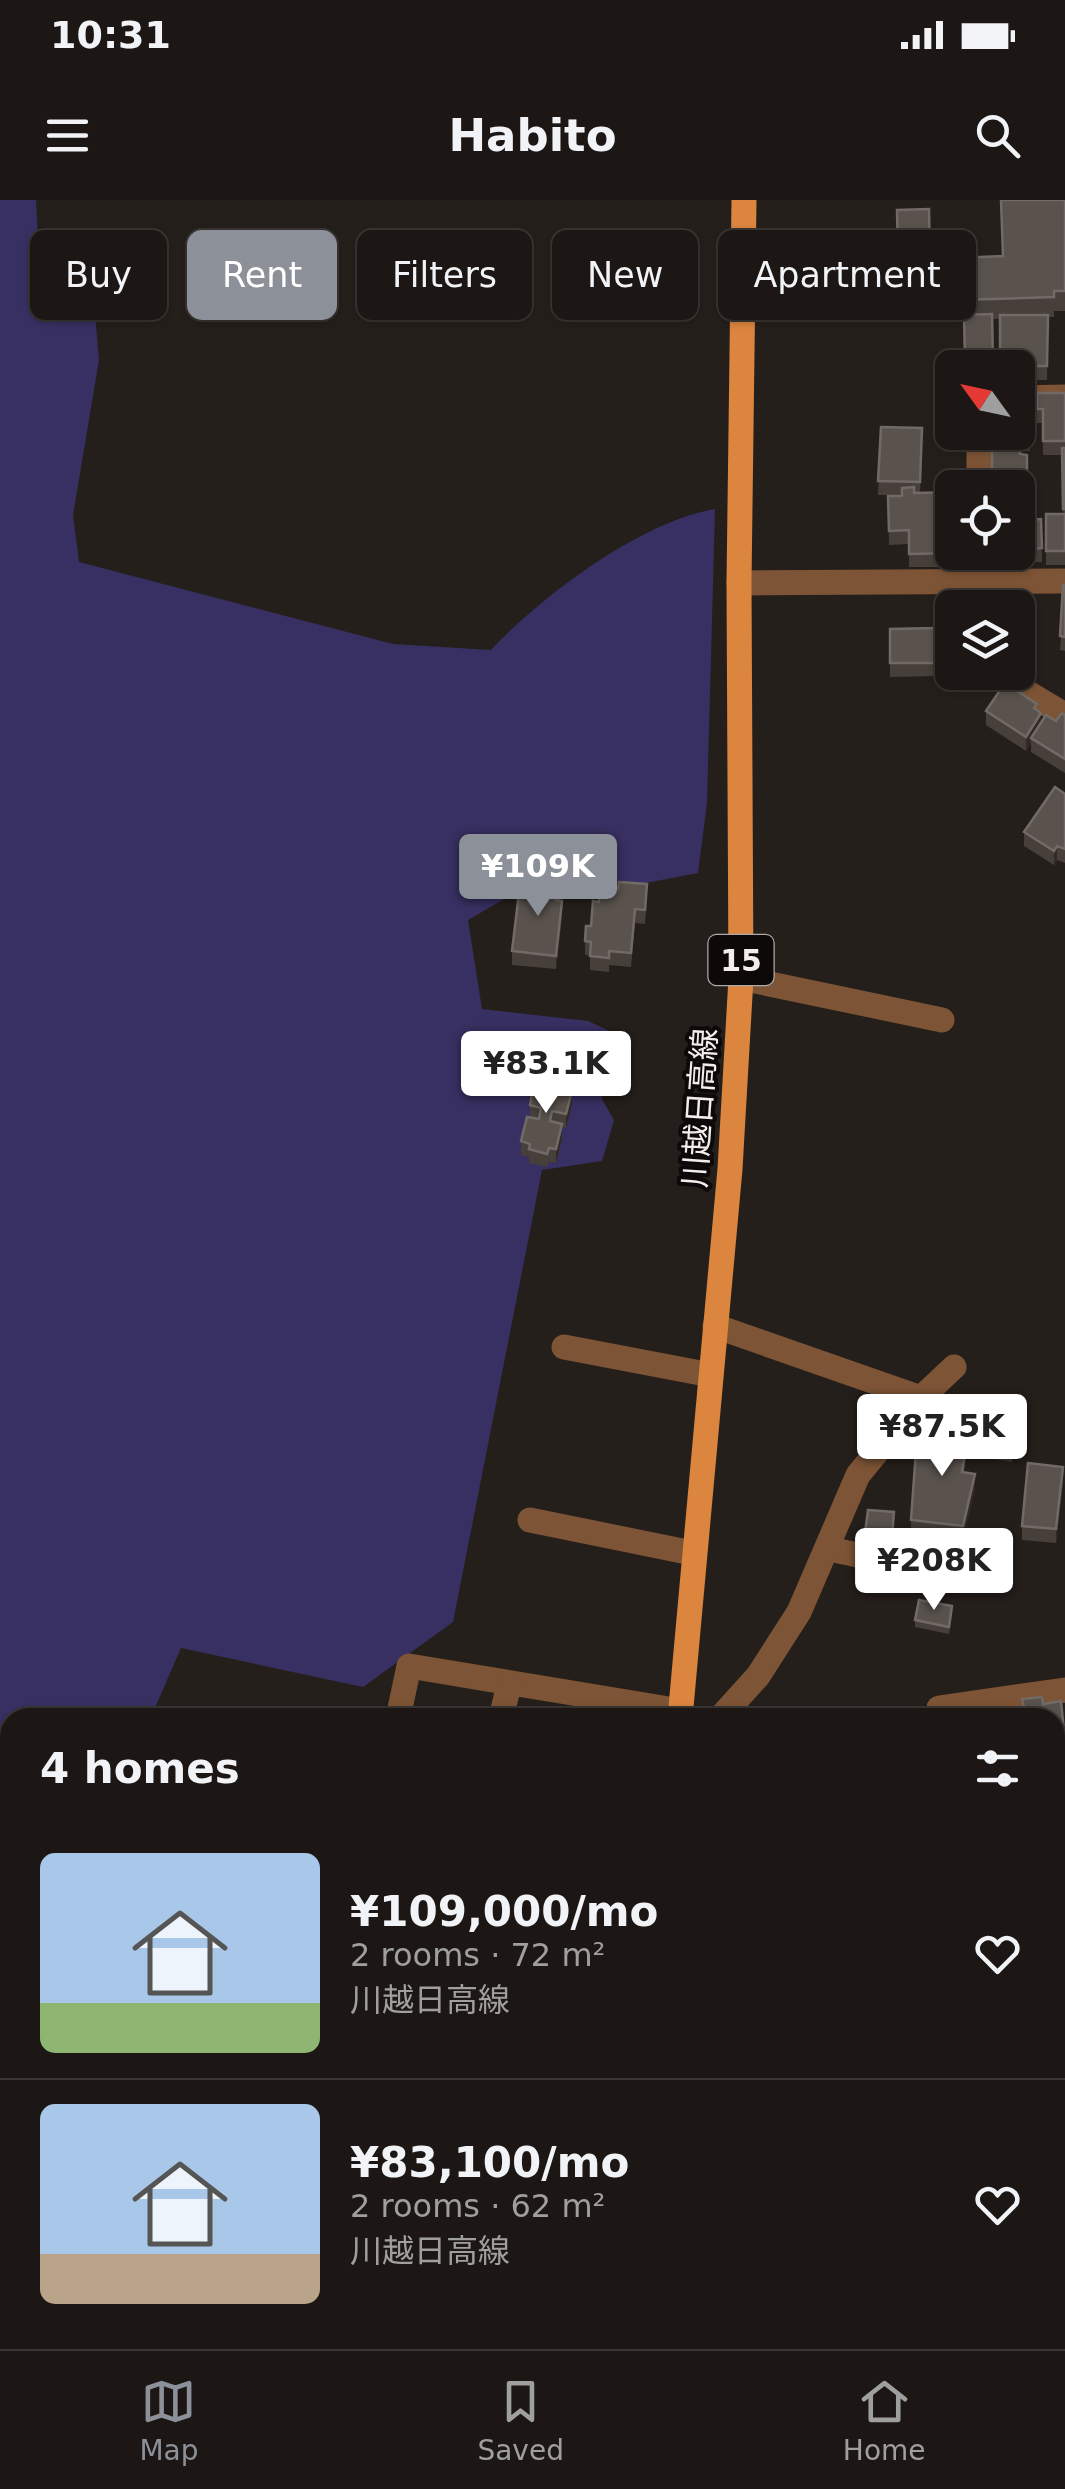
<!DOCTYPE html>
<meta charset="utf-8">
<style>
:root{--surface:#1c1714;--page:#25201d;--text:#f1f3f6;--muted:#a09fa0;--line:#3a3634;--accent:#8c9099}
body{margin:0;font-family:"DejaVu Sans","Noto Sans JP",sans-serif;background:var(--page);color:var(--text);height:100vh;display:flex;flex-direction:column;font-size:38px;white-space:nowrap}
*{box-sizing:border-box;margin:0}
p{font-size:32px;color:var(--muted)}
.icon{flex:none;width:55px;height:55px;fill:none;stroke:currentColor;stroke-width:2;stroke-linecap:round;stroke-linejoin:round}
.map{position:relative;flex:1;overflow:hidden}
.side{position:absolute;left:0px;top:1508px;width:1065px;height:642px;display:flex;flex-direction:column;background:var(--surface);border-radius:30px 30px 0 0;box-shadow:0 2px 8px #0004,0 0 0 2px var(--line)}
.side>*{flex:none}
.top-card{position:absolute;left:30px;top:30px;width:1005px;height:90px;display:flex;gap:20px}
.needle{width:65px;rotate:303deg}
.buttons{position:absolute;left:935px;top:150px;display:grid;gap:20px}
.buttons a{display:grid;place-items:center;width:100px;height:100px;border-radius:15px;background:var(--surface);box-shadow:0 2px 8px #0004,0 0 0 2px var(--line);font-size:50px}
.price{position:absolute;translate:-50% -85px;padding:0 22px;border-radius:10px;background:#fff;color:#222;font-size:32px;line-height:65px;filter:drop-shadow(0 2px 5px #0008)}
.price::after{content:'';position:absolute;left:50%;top:60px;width:30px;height:22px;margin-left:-15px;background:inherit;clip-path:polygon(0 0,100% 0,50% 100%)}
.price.selected{background:var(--accent);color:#fff}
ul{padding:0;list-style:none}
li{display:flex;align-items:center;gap:30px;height:250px;padding:0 40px}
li+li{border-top:2px solid var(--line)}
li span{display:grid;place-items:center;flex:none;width:280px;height:200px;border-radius:15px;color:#555}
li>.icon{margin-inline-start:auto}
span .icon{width:120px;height:120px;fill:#fffc;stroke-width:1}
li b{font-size:42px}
h2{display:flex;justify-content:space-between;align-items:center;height:120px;padding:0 40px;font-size:42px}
.pill{padding:0 35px;border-radius:15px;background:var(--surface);box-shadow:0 2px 8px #0004,0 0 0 2px var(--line);font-size:35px;line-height:90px}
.pill.selected{background:var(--accent);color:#fff}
.status{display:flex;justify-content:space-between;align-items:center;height:70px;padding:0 50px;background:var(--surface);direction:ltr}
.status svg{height:28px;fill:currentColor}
header{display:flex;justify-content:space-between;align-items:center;height:130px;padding:0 40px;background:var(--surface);font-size:45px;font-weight:700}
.tabs{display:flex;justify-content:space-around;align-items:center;height:140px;border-top:2px solid var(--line);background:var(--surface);font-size:28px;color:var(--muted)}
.tabs a{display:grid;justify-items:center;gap:5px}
.tabs .selected{color:var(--accent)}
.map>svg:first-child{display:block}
</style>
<div class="status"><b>10:31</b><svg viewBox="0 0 49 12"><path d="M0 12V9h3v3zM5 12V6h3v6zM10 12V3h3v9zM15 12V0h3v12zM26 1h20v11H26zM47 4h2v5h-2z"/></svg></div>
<header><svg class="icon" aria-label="menu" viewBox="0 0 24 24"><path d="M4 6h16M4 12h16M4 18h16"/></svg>Habito<svg class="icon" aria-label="search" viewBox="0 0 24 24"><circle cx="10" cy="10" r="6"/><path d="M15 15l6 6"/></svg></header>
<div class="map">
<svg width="1065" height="2149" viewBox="0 0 1065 2149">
<rect width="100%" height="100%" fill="#251f1b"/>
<path fill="#383062" d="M0 0H36L38 40 93 91 99 160 73 315 79 362 393 444 491 450C543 395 640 322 715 309L707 603 698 673 635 685 541 678 468 720 482 809 588 821 612 832 602 899 614 920 602 961 542 970 453 1422 363 1487 181 1448 151 1517 10 1518V1813L0 1831Z"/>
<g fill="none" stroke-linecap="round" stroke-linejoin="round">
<g stroke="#7d5435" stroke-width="25">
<polyline points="1018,198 1065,197"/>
<polyline points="979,232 979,288"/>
<polyline points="981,352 983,408"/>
<polyline points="739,383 1065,381"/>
<polyline points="993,472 1065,515"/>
<polyline points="741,778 942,820"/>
<polyline points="715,1126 921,1198"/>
<polyline points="564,1147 711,1175"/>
<polyline points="530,1320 692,1353"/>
<path d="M830 1349C884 1360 928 1376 981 1354"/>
<polyline points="398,1518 409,1466 681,1511"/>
<polyline points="501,1518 509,1485"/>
<polyline points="720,1518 758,1476 799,1412 858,1275 921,1198 954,1167"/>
<polyline points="938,1518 939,1508 1065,1490"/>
<polyline points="1055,1628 1065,1626"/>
<polyline points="1055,1663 1065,1647"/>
<polyline points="1055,2103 1065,2140"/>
<polyline points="622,2140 655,2149"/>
<polyline points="826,2149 828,2140"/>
</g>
<g stroke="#db853e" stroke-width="25">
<polyline points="680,1518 730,969 741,778 739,383 744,0"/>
<polyline points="551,2149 554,2140"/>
</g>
</g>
<g fill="#463f3a">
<polygon points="1065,0 1065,111 1054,111 1054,117 1048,117 1047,180 1018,180 1018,168 1000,168 1000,119 993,119 993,168 965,168 964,120 960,121 958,58 1002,56"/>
<polygon points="897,10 930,60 930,74 898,75"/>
<polygon points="1037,193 1065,193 1065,365 1046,365 1046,314 1063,314 1062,255 1043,255 1043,223 1037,223"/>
<polygon points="1018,198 1023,198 1023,225 1030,225 1030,251 1021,251 1020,254 1027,255 1027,301 1018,301 1018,288 992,288 992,250 990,250 990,232 1018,232"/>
<polygon points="881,227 922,228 920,293 957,352 957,367 909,367 909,344 889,345 888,296 902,295 878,295"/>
<polygon points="1018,313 1029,320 1041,319 1042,362 1002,364 1002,357 993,357 992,352 1018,352"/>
<polygon points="1065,385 1065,451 1060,450"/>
<polygon points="936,428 936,476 890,477 890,429"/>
<polygon points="1037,510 1041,522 1056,521 1065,515 1065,573 1031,552 1031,543 1026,551 986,525 986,511"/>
<polygon points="1065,594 1065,663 1057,660 1054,665 1024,646 1024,632"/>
<polygon points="536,685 557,701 562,715 556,769 512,765 512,751"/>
<polygon points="647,698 645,724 635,723 631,767 609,765 609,772 590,770 590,755 585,755 585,741 591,726"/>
<polygon points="561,888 572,905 566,928 562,927 562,938 556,963 549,962 547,967 529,963 529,957 521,955 521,941 530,918 530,905"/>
<polygon points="998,1225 1016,1235 1012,1262 971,1255 971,1248"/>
<polygon points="968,1245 964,1272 975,1288 963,1340 911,1334 911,1320"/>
<polygon points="1063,1281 1056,1343 1022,1340 1022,1326"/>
<polygon points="894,1312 892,1343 865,1341 865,1333"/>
<polygon points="952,1414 949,1434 915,1427 915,1420"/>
<polygon points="1042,1497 1043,1504 1061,1501 1065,1532 1065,1555 1055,1556 1055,1518 1018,1518 1018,1509 1022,1508 1022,1499"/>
<polygon points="1065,1673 1065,1722 1055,1716 1055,1689"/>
<polygon points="1055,1724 1065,1726 1064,2054 1059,1998 1056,1998 1055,1994 1055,1967 1061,1966 1061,1962 1055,1963"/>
<polygon points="283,2140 353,2140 347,2149 276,2149"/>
<polygon points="748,2140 786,2140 784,2149 766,2149 753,2146 753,2142"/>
</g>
<g fill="#312a26">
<polygon points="1041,513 1041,527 1031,538 1031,543 1026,551 1026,537"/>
<polygon points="1057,646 1057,660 1054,665 1054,651"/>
<polygon points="562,701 562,715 556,769 556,756"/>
<polygon points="572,891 572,905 566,928 566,914"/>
<polygon points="562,924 562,938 556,963 556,949"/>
<polygon points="1063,1267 1063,1281 1056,1343 1056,1329"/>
<polygon points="975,1274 975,1288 963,1340 963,1326"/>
<polygon points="343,2140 353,2140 347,2149 337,2149"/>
</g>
<g fill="#59524d" stroke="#716a66" stroke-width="2.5">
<polygon points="1001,0 1065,0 1065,91 1054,91 1054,97 960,100 958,58 1003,56"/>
<polygon points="929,9 930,60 898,61 897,10"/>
<polygon points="992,114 993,160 965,161 964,115"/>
<polygon points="1000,115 1048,115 1047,166 1000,166"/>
<polygon points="1037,193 1065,193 1065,241 1043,241 1043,209 1037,209"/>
<rect x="1018" y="198" width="5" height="23"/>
<polygon points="1018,225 1030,225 1030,244 1021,244 1021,241 992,241 992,243 990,243 990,232 1018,232"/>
<polygon points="881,227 922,228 920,282 878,281"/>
<polygon points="992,241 1021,241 1020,254 1027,255 1027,287 1000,287 1000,281 992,281"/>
<polygon points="1062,248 1065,248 1065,309 1063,309"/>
<polygon points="914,287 914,293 952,292 952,352 957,353 909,354 909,330 889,331 888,296 902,296 902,288"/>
<polygon points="1018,313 1029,313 1029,320 1041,319 1042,348 1018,349"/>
<rect x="1046" y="314" width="19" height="37"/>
<polygon points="1063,385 1065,385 1065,437 1060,436"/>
<polygon points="936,428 936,463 890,463 890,429"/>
<polygon points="1005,483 1037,504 1034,508 1041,513 1026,537 986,511"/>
<polygon points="1062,513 1065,515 1065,559 1031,538 1046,515 1056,521"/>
<polygon points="1055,587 1065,594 1065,649 1057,646 1054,651 1024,632"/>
<polygon points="537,678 558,681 556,700 562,701 556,756 512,751 520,684 536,685"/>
<polygon points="619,682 647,684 645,710 635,709 631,753 609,751 609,758 590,756 591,742 585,741 586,726 591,726 593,701 599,702 600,688 618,689"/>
<polygon points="548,876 561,880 559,888 572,891 566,914 552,911 550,921 562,924 556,949 549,948 547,954 529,949 530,944 521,941 527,917 539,919 541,908 530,905 534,882 546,885"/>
<polygon points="976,1216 999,1220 998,1225 1016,1228 1012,1254 971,1248"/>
<polygon points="942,1228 968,1231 962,1272 975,1274 963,1326 911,1320 917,1237 940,1240"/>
<polygon points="1028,1263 1063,1267 1056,1329 1022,1326"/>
<polygon points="868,1310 894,1312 892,1336 865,1333"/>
<polygon points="919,1400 952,1406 949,1427 915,1420"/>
<polygon points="1042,1497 1043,1504 1061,1501 1065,1541 1055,1542 1055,1518 1019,1518 1018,1509 1024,1508 1022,1499"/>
<polygon points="991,1508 993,1517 999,1518 957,1518 956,1513"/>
<polygon points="1065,1673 1065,1708 1055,1702 1055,1689"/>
<polygon points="1055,1724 1065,1726 1065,1771 1055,1769"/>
<polygon points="1065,1776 1065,1838 1055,1840 1055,1778"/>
<polygon points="1065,1851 1065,1913 1055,1916 1055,1853"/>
<polygon points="1065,1926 1065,1954 1055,1956 1055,1928"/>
<polygon points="1065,1958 1065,1990 1056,1991 1055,1967 1061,1966 1060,1959"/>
<polygon points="1065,1995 1065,2039 1064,2040 1059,1996"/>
<polygon points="283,2140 292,2140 305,2149 276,2149"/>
<polygon points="305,2140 343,2140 337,2149 318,2149"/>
<polygon points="849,2140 902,2140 900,2149 847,2149"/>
<polygon points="932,2140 972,2140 970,2149 929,2149"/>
<polygon points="1010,2140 1036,2140 1050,2144 1048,2149 1007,2149"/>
</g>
<g text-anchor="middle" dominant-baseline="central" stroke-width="8" stroke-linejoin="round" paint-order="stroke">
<rect fill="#0c0908" stroke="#aea9a7" stroke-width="2.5" x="708.5" y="735" width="65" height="50" rx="8"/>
<g font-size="30" font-weight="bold" fill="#f3eeeb">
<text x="741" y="760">15</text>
</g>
<g font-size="32" fill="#f3eeeb" stroke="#0c0908">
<text transform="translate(700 908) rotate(-86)">川越日高線</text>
</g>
</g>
</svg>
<div class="buttons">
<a><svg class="needle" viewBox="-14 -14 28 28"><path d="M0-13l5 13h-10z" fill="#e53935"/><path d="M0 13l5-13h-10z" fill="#a09fa0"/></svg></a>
<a><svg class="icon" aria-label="locate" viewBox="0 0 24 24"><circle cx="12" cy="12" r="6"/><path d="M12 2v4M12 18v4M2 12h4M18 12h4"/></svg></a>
<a><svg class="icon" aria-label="layers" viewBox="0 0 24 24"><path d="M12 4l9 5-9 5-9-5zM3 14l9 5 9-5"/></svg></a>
</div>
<b class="price selected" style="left:538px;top:719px">¥109K</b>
<b class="price" style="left:546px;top:916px">¥83.1K</b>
<b class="price" style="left:942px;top:1279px">¥87.5K</b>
<b class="price" style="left:934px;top:1413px">¥208K</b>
<div class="top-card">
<a class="pill">Buy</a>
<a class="pill selected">Rent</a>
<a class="pill">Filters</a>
<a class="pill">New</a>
<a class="pill">Apartment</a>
</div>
<section class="side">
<h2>4 homes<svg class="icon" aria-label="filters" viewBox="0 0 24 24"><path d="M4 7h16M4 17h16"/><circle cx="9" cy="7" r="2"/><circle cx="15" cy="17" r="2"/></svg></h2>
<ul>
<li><span style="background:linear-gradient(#a9c7e8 75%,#8fb573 0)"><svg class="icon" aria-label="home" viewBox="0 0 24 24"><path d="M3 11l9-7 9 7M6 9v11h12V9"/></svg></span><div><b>¥109,000/mo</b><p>2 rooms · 72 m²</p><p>川越日高線</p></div><svg class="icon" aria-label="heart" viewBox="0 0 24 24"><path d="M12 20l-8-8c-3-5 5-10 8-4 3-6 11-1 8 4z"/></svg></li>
<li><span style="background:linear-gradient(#a9c7e8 75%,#b9a48a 0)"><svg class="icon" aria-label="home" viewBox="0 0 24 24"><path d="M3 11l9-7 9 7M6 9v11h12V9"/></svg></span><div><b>¥83,100/mo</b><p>2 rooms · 62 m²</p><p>川越日高線</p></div><svg class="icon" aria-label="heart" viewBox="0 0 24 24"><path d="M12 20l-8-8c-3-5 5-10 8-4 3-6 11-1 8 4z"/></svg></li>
</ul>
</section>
</div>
<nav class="tabs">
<a class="selected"><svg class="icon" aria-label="map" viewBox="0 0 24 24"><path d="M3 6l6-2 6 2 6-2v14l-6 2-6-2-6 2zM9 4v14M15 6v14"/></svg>Map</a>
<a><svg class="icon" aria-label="saved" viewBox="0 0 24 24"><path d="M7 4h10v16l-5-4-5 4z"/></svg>Saved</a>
<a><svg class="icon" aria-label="home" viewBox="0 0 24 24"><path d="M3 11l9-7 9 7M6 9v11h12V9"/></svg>Home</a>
</nav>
